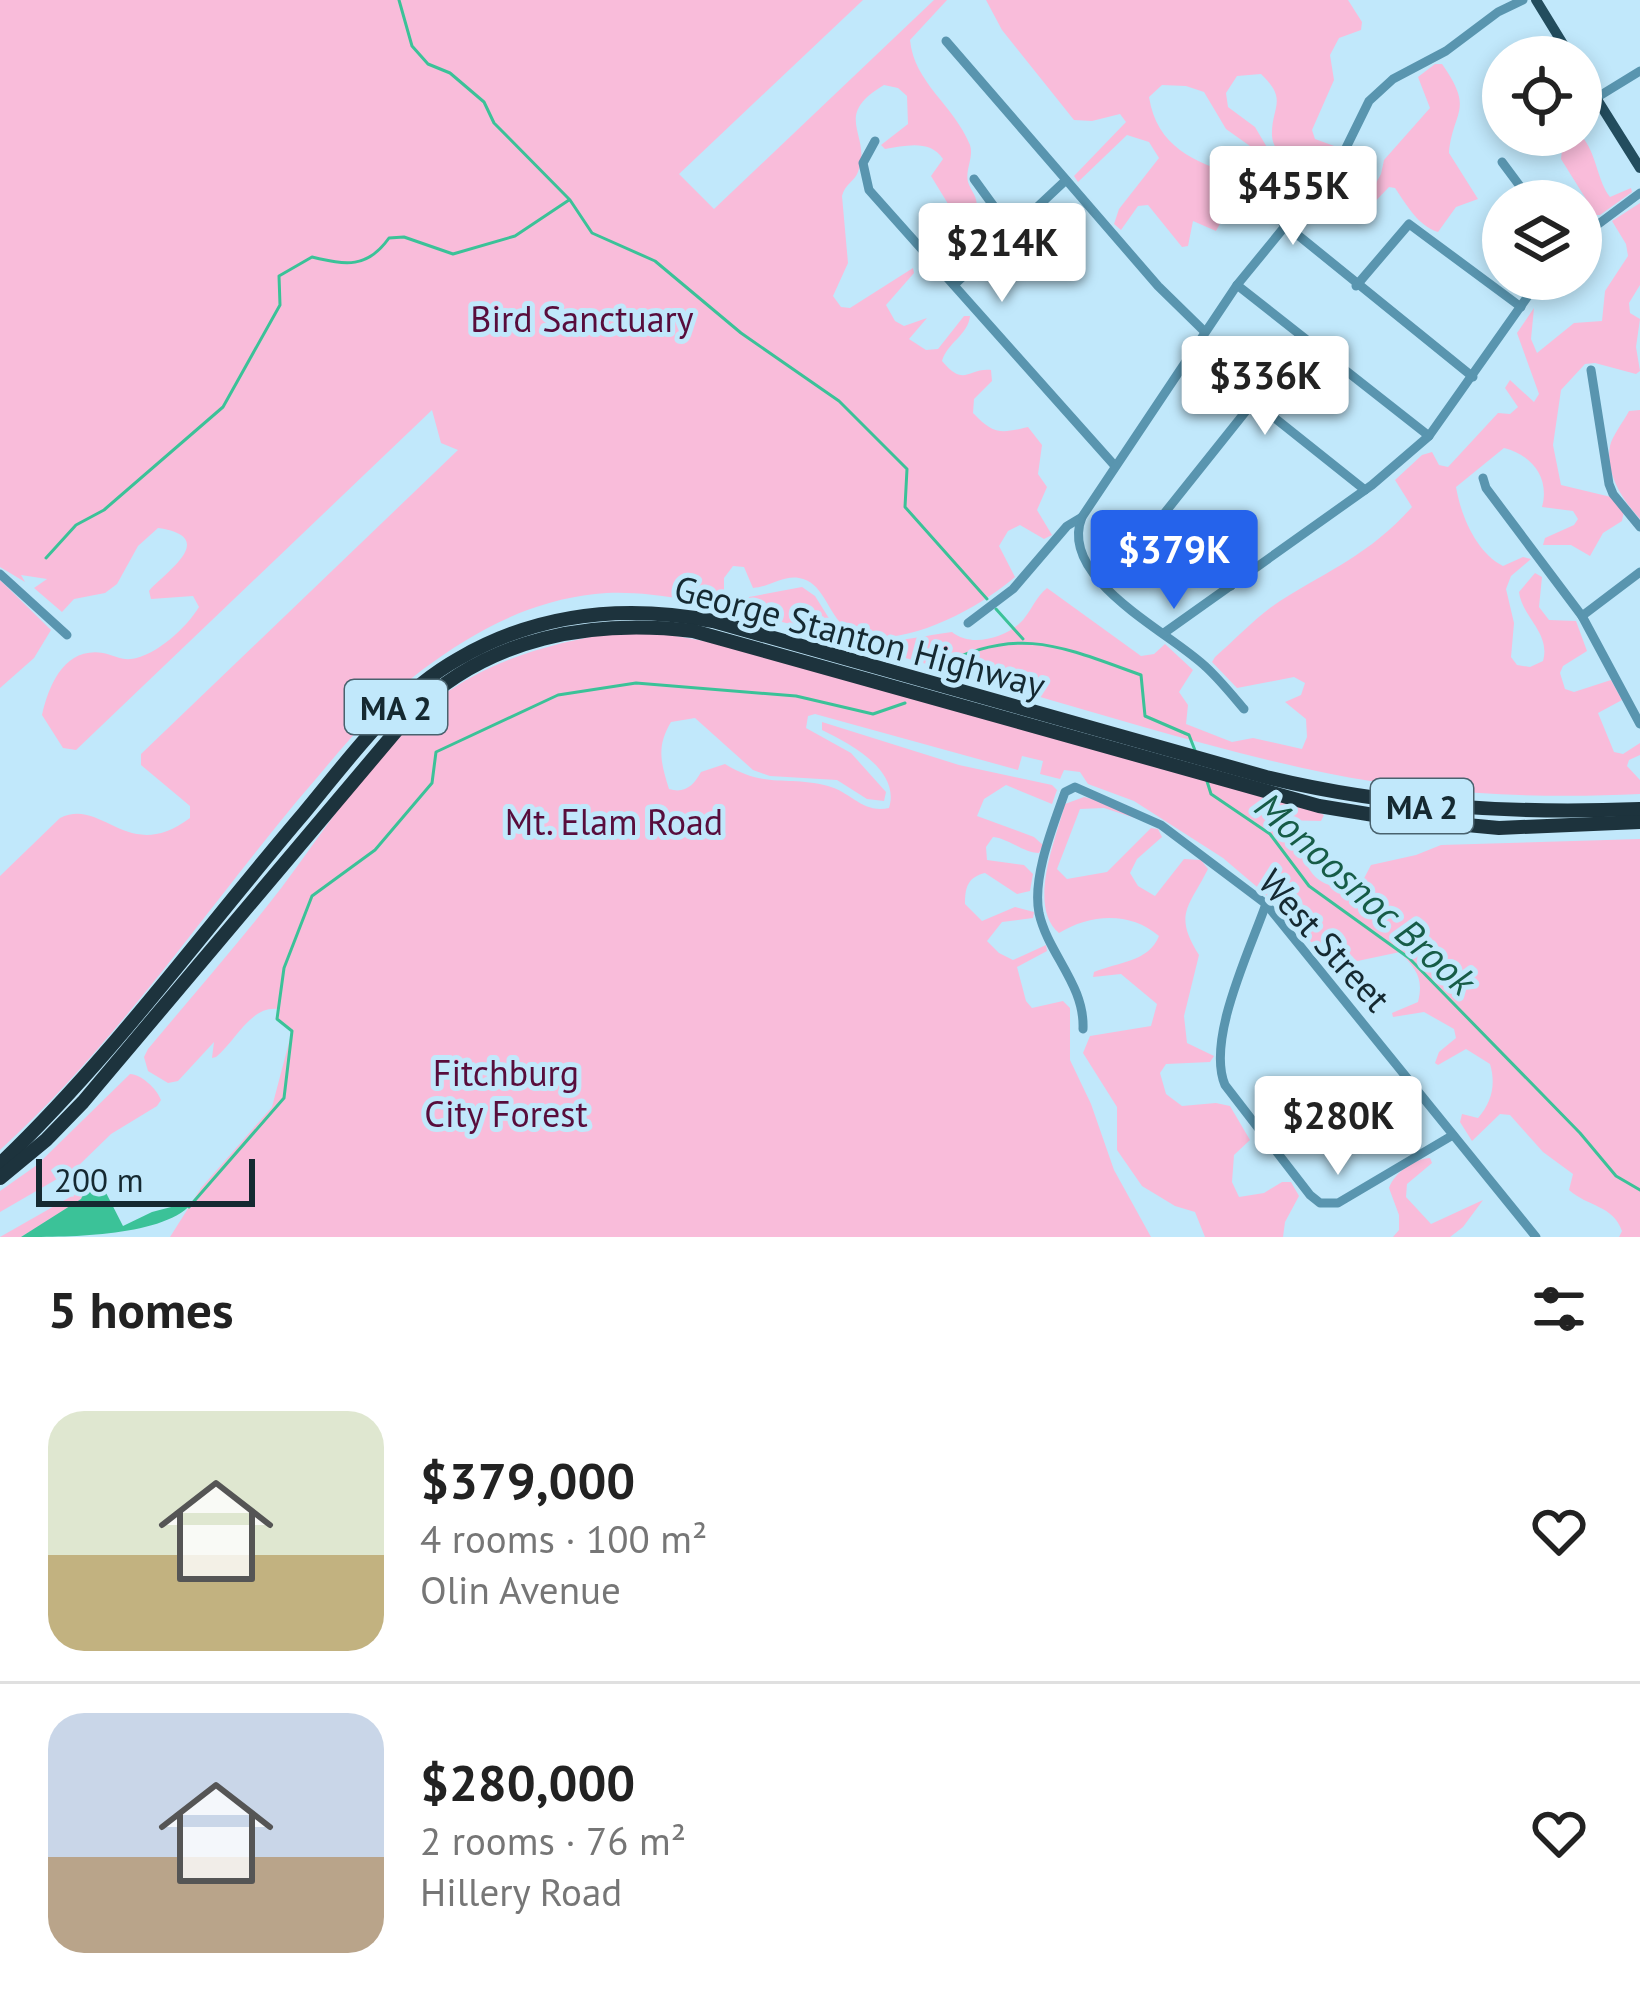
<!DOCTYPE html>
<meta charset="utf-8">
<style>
:root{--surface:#fff;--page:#f2f2f2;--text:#222;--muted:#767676;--line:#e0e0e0;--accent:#2563eb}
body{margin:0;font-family:"PT Sans",sans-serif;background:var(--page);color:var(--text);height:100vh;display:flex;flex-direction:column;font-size:45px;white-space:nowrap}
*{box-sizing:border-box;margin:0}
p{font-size:39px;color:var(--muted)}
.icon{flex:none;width:66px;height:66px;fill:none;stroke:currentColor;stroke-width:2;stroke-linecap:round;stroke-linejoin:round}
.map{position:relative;height:1237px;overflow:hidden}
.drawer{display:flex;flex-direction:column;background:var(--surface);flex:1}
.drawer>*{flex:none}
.controls{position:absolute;left:1482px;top:36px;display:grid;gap:24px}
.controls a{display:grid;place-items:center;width:120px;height:120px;border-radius:50%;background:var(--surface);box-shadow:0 6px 18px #0003;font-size:60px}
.scale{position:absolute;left:36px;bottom:30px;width:219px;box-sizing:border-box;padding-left:12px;border:6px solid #152931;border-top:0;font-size:33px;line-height:42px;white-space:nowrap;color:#152931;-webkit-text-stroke:9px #c1e8fb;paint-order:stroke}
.price{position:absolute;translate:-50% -102px;padding:0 27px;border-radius:12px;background:#fff;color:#222;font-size:39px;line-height:78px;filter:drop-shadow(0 3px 6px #0008)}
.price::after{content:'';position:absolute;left:50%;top:72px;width:36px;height:27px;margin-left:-18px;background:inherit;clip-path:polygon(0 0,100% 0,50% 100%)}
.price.on{background:var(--accent);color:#fff}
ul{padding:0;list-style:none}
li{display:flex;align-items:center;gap:36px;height:300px;padding:0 48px}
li+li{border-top:3px solid var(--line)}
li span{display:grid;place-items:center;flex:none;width:336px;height:240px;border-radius:36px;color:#555}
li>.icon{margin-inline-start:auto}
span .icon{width:144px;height:144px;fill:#fffc;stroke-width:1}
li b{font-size:51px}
h2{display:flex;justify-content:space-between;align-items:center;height:144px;padding:0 48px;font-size:51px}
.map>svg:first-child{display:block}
</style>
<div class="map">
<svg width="1640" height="1237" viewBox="0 0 1640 1237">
<rect width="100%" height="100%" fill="#c1e8fb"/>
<g fill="#f9bcda">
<path d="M0 0H863L679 174 714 209 934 0H947L910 40C914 83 954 105 970 145 974 157 965 170 968 182 972 193 977 195 977 208L954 226H947L953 212 931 176 943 159C930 139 905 146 885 149L881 145 908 124 907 96 898 88 884 85C830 117 873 134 858 172 854 182 845 184 842 196L848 263 833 296 841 307 850 308 913 268 914 273 886 305 895 321 904 326 927 318 909 339 926 350 938 349 964 316H970C968 335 947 343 942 361 965 388 967 368 991 370L992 381 974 399 973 413C993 434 1000 434 1028 427L1042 445 1038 474 1047 487 1037 510 1052 535 1044 539 1020 525 1008 531 999 546 1015 577C980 608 886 661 843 625 827 611 823 582 799 578 784 575 769 587 753 588L744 567 733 566 724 578V594L738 599 802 587 815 596 840 636C885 647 908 638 952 632 971 648 1007 638 1023 620 1032 609 1036 597 1047 588L1141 656 1154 654 1165 644 1193 670 1179 692 1188 705 1186 724 1232 742 1253 738 1302 749 1307 737 1306 719 1285 702 1301 695 1305 683 1294 677 1237 688 1212 662 1215 657C1236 639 1257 616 1280 601 1331 569 1370 554 1412 507L1395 480 1422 455 1432 452 1439 465 1448 467 1498 413 1510 414 1518 407 1505 388 1510 380 1534 402 1539 394 1517 333 1534 308 1531 339 1537 353 1574 323 1602 321 1605 291 1628 256 1626 244 1612 221 1640 203V285L1629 303 1630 313 1640 319 1636 347 1640 371 1636 374 1595 363 1585 364 1561 390 1553 445 1561 485 1611 497 1624 511 1622 521 1603 533 1590 556 1571 545H1543L1545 538 1574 525 1578 519 1573 511 1542 507C1550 478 1532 455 1504 448L1456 487C1461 516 1476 552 1503 566L1523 557 1531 559 1511 576 1506 589 1514 623 1511 657 1517 665 1530 667 1543 661C1551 633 1522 617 1519 592L1535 573 1542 577 1539 607 1549 620 1576 621 1587 651 1563 666 1560 673 1565 689 1574 692 1611 680 1622 700 1598 713 1614 752 1623 754 1640 743V755L1629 760 1627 766 1640 780V794C1537 799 1428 794 1326 773 1183 743 1043 696 902 657 820 634 677 584 595 594 530 601 474 631 422 670 374 706 336 756 297 801 200 918 113 1047 0 1150V876L60 818C103 797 127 865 190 818V806L141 765V754L458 450 441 443 432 410 76 750 63 748 42 715C49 684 65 647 103 653 113 655 121 660 131 659 156 656 187 627 199 607L193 596 151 599 149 591C164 573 221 537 158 528L138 546 117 584 105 593 74 599 62 612 34 588 47 579 21 575 25 582 0 567Z"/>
<path d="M986 0H1348L1362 22 1361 30 1339 38 1330 55 1334 80 1312 130 1315 139 1337 147 1313 184 1306 183C1295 171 1273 153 1272 136 1271 106 1289 101 1261 74L1237 76 1226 93 1228 107 1255 127 1278 166 1226 129 1204 92 1186 86 1162 85 1149 97C1157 147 1194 162 1238 176L1243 182 1216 231 1193 221 1188 246 1182 247 1148 205 1138 206 1121 230 1114 224 1119 209 1159 158 1149 142 1127 135 1078 182 1074 176 1126 122 1120 114 1092 121 1074 120 1002 30Z"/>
<path d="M1435 64H1442C1475 111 1453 110 1449 153L1478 199 1456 207 1438 232C1418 226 1406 204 1395 188L1389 187 1364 213 1358 215 1381 174 1384 160 1430 108 1418 77Z"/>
<path d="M1584 139C1597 157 1598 182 1610 197L1631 188 1632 192 1600 215H1596L1561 159 1562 150Z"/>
<path d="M1640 410V519C1623 500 1605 474 1610 446 1612 436 1624 421 1629 411Z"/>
<polygon points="0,580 51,630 34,658 0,688"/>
<path d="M617 632 659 633 726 645 1318 812 1324 815 1321 821 1280 820 1275 830 1301 847C1308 880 1326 890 1359 888L1371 865 1416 855 1441 845 1640 839V1237H1619L1622 1231C1613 1205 1588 1207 1569 1190L1573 1174 1543 1152 1510 1115 1500 1114 1472 1141 1460 1122 1462 1114 1478 1118C1492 1102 1496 1084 1490 1064L1466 1049 1438 1065 1435 1063 1439 1052 1456 1038 1454 1029 1424 1012 1393 1017 1392 1013 1418 1002C1424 978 1416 969 1400 952L1348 963 1338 970 1263 892 1223 858 1134 801 1088 784 1080 772 1064 770 1060 779 1040 774 1043 761 1022 756 1018 770 815 714 808 716 806 728 851 753 886 792 884 801 867 799 837 780 770 776 753 770 695 718 671 722C656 747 661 763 669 789 685 794 694 785 701 772L725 764C765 789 787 775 828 786 851 792 863 814 889 808 901 770 849 743 822 730V722L959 765 1052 785 1057 790 1052 804 1006 785 984 799 977 816 1034 837 1043 845 1039 853C1022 852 1010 839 993 837L986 847 987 860 1024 865 1033 874 1030 891 1017 894 985 873C968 877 965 887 965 904L982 921 1015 907 1034 912 1033 918 1002 922 987 941 999 953 1013 960 1046 945 1047 951 1017 967 1026 1001 1032 1008 1063 1001 1070 1008V1060L1091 1104 1114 1170 1151 1237H170L201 1188 272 1107 292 1031 277 1019 278 1009C251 1005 235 1042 216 1057L212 1058 214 1042 178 1081 168 1083 148 1071 144 1057 148 1049C193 995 240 942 282 887 325 830 383 739 439 698 493 658 553 643 617 632Z"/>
<path d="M1084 797 1104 802 1135 818 1104 808 1080 809 1057 869 1067 879 1107 872 1151 828 1158 829 1162 837 1137 859 1130 873 1138 886 1155 896 1184 859 1201 860 1208 869C1189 907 1173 914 1199 955L1184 1016 1187 1043 1214 1056 1210 1062 1166 1064 1160 1073 1166 1094 1182 1106 1216 1103 1230 1106 1250 1140 1234 1155 1232 1182 1239 1197 1264 1193 1282 1182H1291L1299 1196 1285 1222 1283 1237H1205L1195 1212 1175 1206 1142 1186 1117 1150V1107L1083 1053 1090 1036 1151 1026 1157 1004 1121 974 1093 977 1094 972C1118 962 1149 962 1159 936 1130 911 1090 914 1059 933 1027 906 1056 839 1065 804Z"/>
<path d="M130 1074C141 1074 157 1089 161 1100L157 1106 111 1134 76 1168 0 1212V1191L37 1165Z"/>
<path d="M1430 1158 1432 1163 1407 1184 1406 1197 1431 1224 1483 1200 1463 1227 1450 1237H1393L1399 1230V1215L1389 1188C1394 1173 1414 1159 1430 1158Z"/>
<polygon points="86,1188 82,1199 21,1237 0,1237"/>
</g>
<path fill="#3bc298" d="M101 1183 123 1226 152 1212 194 1201C167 1237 69 1237 21 1237L81 1199 86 1188Z"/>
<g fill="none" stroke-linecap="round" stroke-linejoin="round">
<g stroke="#3bc298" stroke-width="3">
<polyline points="399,0 412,46 428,64 450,73 484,102 494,123 570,200 592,233 655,261 741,333 839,401 907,469 905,507 987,599"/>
<path d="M46 558 76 525 104 510 223 407 280 305 279 276 312 257C346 265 367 269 389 238L404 237 453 254 515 236 569 200"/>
<polyline points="996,609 1023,639"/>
<path d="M938 667C1017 624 1063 647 1141 675L1145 716 1189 735 1196 753"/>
<polyline points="1206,778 1211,794 1270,834 1309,886 1409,958 1580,1133 1616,1176 1640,1190"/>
<polyline points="189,1207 284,1098 292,1031 277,1019 284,968 312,896 375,850 432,783 436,752 558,695 636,683 796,696 873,714 905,703"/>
</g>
<g stroke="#5995af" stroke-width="9">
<polyline points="946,41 1158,286 1204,331"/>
<polyline points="1596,98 1640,71"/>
<polyline points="875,141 863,163 869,190 1115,466"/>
<polyline points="1502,162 1531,201"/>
<polyline points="974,179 1011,230"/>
<polyline points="1283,223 1473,377"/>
<polyline points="1581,237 1640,193"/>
<polyline points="954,285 1066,180"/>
<polyline points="1237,285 1429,436"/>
<polyline points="1356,286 1409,224 1521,307"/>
<polyline points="1192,352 1365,490"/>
<polyline points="1591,370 1609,484 1613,494 1640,527"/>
<polyline points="1483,478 1486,488 1582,616 1640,724"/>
<path d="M1082 517C1057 579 1170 632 1206 667 1220 680 1232 695 1244 709"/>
<polyline points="0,574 67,635"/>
<polyline points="1231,586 1155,525 1254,401"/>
<polyline points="1582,616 1640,572"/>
<polyline points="968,623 1013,589 1067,526 1082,517 1237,285 1341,158 1369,101 1393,79 1446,51 1498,12 1523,0"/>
<polyline points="1164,633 1372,485 1429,436 1540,279"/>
<path d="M1266 904C1250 950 1206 1040 1225 1085L1310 1195 1320 1203H1338L1453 1135"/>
<path d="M1083 1029C1085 985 1048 954 1039 913 1032 877 1053 826 1065 792L1075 787 1161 825 1266 904 1536 1237"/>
</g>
<g stroke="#234d5e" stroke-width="10">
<polyline points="1536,0 1571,57"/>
<polyline points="1581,74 1640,168"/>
</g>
<g stroke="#1d333d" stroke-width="14">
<path d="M0 1164C112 1057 203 931 304 813 350 758 394 695 458 659 537 613 624 604 713 621L1266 777C1390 807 1513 814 1640 809"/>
<path d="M0 1178 46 1140 83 1102 413 711C489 637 591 619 693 631L1319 806 1392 818 1499 828 1640 822"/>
</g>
</g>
<g text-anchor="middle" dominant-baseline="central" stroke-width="10" stroke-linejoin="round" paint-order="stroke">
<g fill="#c1e8fb" stroke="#49626e" stroke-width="3">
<rect x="345" y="680" width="102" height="54" rx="9"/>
<rect x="1371" y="779" width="102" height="54" rx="9"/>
</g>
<g font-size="33" font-weight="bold" fill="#152931">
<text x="396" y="707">MA 2</text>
<text x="1422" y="806">MA 2</text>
</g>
<g font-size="36" fill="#580d3c" stroke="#c1e8fb">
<text x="582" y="318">Bird Sanctuary</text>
<text x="614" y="821">Mt. Elam Road</text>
<text x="506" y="1072">Fitchburg<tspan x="506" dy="41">City Forest</tspan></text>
</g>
<g font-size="36" fill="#152931" stroke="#c1e8fb">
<text transform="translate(860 636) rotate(15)">George Stanton Highway</text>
<text transform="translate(1325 940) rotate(48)">West Street</text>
</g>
<g font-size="39" font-style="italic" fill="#165c47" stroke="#c1e8fb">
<text transform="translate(1366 893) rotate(42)">Monoosnoc Brook</text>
</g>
</g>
</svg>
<div class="controls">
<a><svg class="icon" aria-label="locate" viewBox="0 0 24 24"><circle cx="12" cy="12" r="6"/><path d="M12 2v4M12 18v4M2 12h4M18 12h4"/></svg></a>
<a><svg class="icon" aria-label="layers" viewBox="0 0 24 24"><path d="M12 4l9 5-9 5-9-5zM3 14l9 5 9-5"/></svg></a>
</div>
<div class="scale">200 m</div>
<b class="price" style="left:1293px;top:248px">$455K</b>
<b class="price" style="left:1002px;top:305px">$214K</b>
<b class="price" style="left:1265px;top:438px">$336K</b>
<b class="price on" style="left:1174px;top:612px">$379K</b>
<b class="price" style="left:1338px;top:1178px">$280K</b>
</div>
<section class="drawer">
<h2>5 homes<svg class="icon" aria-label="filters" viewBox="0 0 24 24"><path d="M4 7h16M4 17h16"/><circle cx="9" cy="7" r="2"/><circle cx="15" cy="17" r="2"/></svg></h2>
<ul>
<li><span style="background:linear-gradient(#dfe7d0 60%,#c2b280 0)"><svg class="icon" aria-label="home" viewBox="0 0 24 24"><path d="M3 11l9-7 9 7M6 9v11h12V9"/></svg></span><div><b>$379,000</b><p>4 rooms · 100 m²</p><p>Olin Avenue</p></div><svg class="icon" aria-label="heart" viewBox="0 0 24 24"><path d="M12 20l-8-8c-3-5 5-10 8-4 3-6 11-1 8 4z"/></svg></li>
<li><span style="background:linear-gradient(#c9d6e8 60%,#b9a48a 0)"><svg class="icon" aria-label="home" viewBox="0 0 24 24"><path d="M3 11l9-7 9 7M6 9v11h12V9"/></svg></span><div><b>$280,000</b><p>2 rooms · 76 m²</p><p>Hillery Road</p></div><svg class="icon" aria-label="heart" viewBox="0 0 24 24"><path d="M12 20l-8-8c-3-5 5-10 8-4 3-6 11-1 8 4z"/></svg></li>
</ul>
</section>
